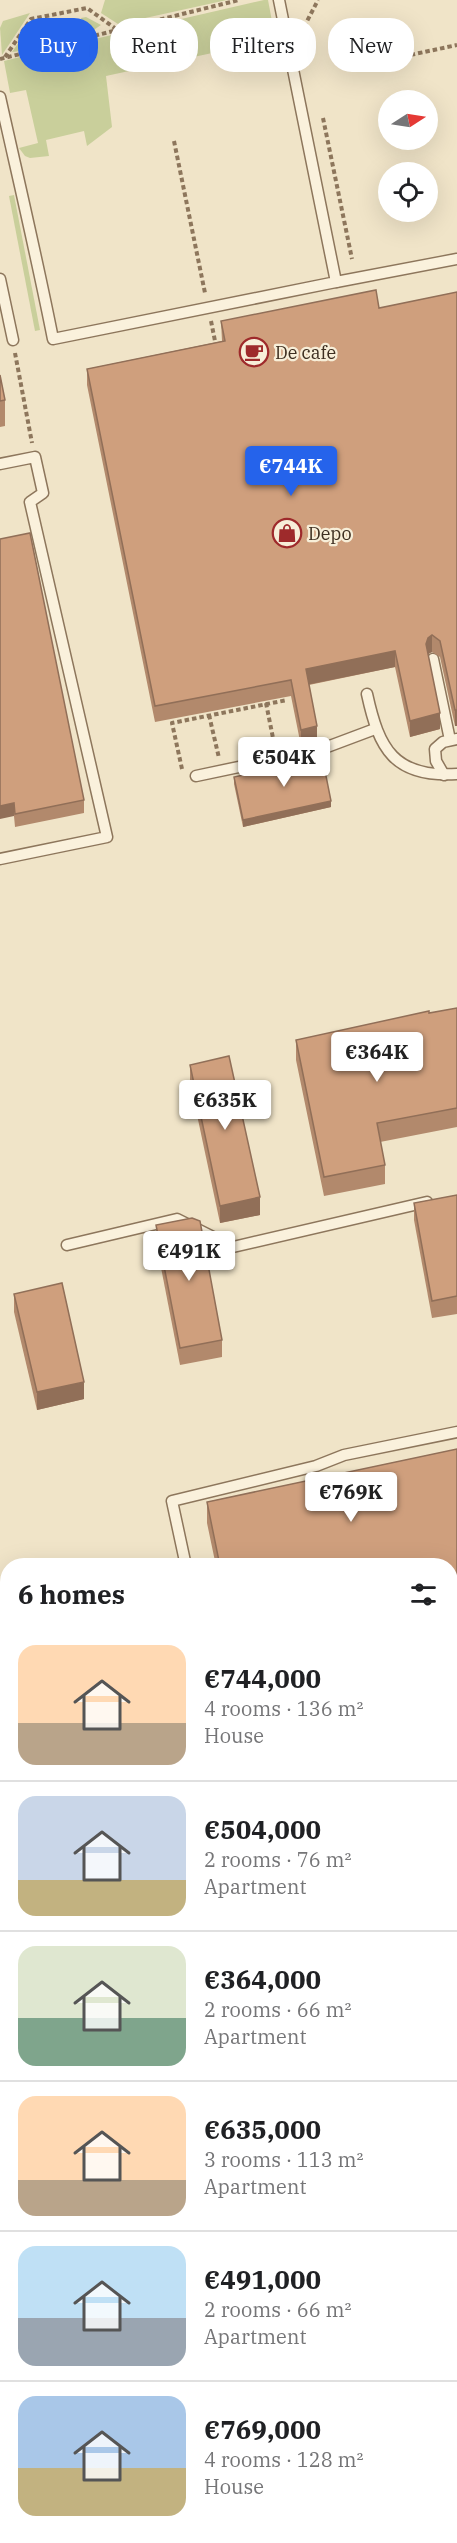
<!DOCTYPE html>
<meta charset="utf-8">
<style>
:root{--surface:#fff;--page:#f6f6f6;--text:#202124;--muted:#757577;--line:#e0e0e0;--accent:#2563eb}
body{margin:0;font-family:"IBM Plex Serif",serif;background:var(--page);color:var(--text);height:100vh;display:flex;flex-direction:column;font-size:22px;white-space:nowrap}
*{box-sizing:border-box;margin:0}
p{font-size:20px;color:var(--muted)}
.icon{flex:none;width:33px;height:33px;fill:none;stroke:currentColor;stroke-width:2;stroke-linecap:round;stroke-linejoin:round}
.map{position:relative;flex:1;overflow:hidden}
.side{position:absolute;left:0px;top:1558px;width:458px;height:986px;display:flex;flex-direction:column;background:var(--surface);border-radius:24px 24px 0 0;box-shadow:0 6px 24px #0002}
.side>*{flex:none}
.guide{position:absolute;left:18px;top:18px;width:422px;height:54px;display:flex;gap:12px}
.needle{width:39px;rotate:78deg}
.controls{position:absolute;left:378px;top:90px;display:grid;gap:12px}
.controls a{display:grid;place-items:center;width:60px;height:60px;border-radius:50%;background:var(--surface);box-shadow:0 6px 24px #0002;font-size:30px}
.price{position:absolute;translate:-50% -51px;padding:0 14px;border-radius:6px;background:#fff;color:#222;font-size:20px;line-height:39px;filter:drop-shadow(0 2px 3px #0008)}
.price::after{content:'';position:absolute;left:50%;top:36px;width:18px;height:14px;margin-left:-9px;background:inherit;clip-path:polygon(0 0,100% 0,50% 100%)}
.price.active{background:var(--accent);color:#fff}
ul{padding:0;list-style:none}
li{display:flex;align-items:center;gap:18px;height:150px;padding:0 18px}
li+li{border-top:2px solid var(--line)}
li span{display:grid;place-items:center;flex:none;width:168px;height:120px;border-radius:18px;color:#555}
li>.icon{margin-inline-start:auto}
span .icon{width:72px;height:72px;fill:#fffc;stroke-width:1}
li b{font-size:26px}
h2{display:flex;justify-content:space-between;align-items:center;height:72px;padding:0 18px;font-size:26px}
.chip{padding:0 21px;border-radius:24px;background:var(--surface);box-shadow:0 6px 24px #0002;font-size:21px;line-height:54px}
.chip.active{background:var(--accent);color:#fff}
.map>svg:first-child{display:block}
</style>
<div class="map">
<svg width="457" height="2543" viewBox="0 0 457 2543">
<rect width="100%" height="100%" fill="#f0e4c8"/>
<g fill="#c9cf9b">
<polygon points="105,0 227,0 118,24 101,13"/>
<polygon points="264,0 268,0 277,48 270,56 267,41 106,76 112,127 87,146 84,131 46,140 49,156 30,158 25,156 19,148 38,143 26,90 10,93 4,61 64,46 12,52 29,28 51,23 54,34 83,28 81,18 86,17 101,25 73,44"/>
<polygon points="30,13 2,55 0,28 3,21"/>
<polygon points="14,195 40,330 35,331 9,196"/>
<polygon points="457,2047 457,2173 450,2168 450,2049"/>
<polygon points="450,2212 457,2217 457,2480 450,2481"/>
</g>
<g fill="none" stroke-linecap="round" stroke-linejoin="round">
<g stroke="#8d765c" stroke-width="13">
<g id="lane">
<path d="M0 97C18 178 37 258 53 339L336 282 279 0"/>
<polyline points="0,279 13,340"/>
<polyline points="336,282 457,259"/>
<polyline points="0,464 35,457 43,493 30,502 107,837 0,859"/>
<polyline points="433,659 450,740"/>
<path d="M367 694C379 749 394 778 457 774"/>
<polyline points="444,775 436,761 435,749 443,742 457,739"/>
<polyline points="196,776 319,750 375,729"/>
<polyline points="67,1245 177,1219 233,1247 427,1202"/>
<polyline points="186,1566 172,1501 316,1466 344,1455 457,1432"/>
<polyline points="450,1736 457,1734"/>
<polyline points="0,1764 8,1759"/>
<polyline points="450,1808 457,1806"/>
<polyline points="450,1905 457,1904"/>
<polyline points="387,2543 388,2536"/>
</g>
</g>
<g stroke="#8d765c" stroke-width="23">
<g id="street">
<polyline points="450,1944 457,1943"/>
<polyline points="0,2034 8,2033"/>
<polyline points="0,2239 8,2255"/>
<polyline points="0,2348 8,2385"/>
<polyline points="0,2511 8,2509"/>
<polyline points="203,2536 211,2543"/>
<polyline points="13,2543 15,2536"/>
</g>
</g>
<g stroke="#8d765c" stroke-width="4" stroke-dasharray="4.5 3" stroke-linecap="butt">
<polyline points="309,49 304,27 318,0"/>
<polyline points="5,57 31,19 87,8 116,29"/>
<polyline points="396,58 457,45"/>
<polyline points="0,59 239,0"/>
<polyline points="323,118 352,259"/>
<polyline points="174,141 205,293"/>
<polyline points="211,321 216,346"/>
<polyline points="15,353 32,443"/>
<polyline points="266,703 274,743"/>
<polyline points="209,715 219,758"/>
<polyline points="182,769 172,723 287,700"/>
<polyline points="0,1904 8,1905"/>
<polyline points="450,1998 457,1996"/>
<polyline points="450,2019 457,2018"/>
<polyline points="0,2078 8,2077"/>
<polyline points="450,2083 457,2081"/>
<polyline points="0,2105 8,2103"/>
<polyline points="0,2165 8,2164"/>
<polyline points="450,2194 456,2189"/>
<polyline points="450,2250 457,2263"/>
<polyline points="450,2276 452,2253"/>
<polyline points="450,2306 457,2328"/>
</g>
<use href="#lane" stroke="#faf1dc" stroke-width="10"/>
<use href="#street" stroke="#faf1dc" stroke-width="21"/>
<g stroke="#3d2e20" stroke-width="1.5">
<polyline points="450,2043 457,2042"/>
<polyline points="0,2126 8,2125"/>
<polyline points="0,2137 8,2135"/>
<polyline points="450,2177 457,2183"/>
</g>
<g stroke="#3d2e20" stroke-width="7">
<g id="rail">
<polyline points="450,2003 457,2002"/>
<polyline points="0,2086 8,2085"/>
</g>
</g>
<use href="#rail" stroke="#f7eed8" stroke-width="4.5" stroke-dasharray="14" stroke-linecap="butt"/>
</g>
<g fill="#b2896c">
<polygon points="457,292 457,726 455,726 440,657 432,652 428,654 440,729 410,737 395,667 309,685 317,743 301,746 291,696 155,722 87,385 87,369 222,341 221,321 379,308"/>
<polygon points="0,375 5,400 5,426 0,427"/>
<polygon points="0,539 84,800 84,813 15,827 14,816"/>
<polygon points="303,755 331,807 243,827 234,784 234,777 303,762"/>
<polygon points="457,1008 457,1127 380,1142 385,1165 385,1184 324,1196 296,1060 296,1040"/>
<polygon points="190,1065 260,1215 220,1223 190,1082"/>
<polygon points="457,1195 457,1314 432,1318 414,1220 414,1203"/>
<polygon points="156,1225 222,1340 222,1357 180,1365 156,1242"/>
<polygon points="14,1294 84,1399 37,1410 14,1312"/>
<polygon points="457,1449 457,1714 450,1715 450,1566 216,1566 207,1523 207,1502"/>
<polygon points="457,1810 457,1891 450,1892 450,1812"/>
<polygon points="268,2536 325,2536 334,2543 268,2543"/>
<polygon points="405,2536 442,2536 442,2543 406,2543"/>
</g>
<g fill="#916f58">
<polygon points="432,635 432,652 428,654 426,644 428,638"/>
<polygon points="395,651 395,667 306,685 306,669"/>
<rect x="455" y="710" width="2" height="16"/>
<polygon points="440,713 440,729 410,737 410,721"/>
<polygon points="317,726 317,743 301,746 301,730"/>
<polygon points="331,801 331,807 243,827 243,820"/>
<polygon points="14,803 14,816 0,819 0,806"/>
<polygon points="260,1197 260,1215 220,1223 220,1206"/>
<polygon points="84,1382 84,1399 37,1410 37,1392"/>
<polygon points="457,1693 457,1714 450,1715 450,1694"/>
<polygon points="457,1833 457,1848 450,1849 450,1835"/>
<polygon points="7,2462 7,2488 0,2489 0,2464"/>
</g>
<g fill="#cf9f7d" stroke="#916f58" stroke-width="1.5">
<polygon points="376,290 379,308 457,292 457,710 455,710 440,641 432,635 428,638 426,644 440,713 410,721 395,651 306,669 317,726 301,730 291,680 155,706 87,369 225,341 221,321"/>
<polygon points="0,375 5,400 0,401"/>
<polygon points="30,533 84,800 15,814 14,803 0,806 0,539"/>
<polygon points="321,751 331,801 243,820 234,777 305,762 303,755"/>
<polygon points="457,1008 457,1108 377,1123 385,1165 324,1177 296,1040 429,1011 429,1013"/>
<polygon points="229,1056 260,1197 220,1206 190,1065"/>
<polygon points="457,1195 457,1296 432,1301 414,1203"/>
<polygon points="192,1218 200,1221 222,1340 180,1348 156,1225"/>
<polygon points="62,1283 84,1382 37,1392 14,1294"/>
<polygon points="457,1449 457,1693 450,1694 450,1566 220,1566 207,1502"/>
<polygon points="457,1810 457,1833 450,1835 450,1812"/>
<polygon points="457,1847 457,1877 450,1878 450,1849"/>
<polygon points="0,2428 7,2462 0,2464"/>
<polygon points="272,2536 325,2536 334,2543 280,2543"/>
<polygon points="407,2536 442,2536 442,2541 423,2543 408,2543"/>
</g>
<defs>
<g id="cafe-ring" transform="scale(1.5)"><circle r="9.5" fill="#f7eed8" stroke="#9e2a2b" stroke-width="1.5"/><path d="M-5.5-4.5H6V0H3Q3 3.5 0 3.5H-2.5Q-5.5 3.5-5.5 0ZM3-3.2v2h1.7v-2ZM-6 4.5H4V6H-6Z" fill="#9e2a2b"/></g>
<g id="shop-ring" transform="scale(1.5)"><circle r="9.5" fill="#f7eed8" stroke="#9e2a2b" stroke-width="1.5"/><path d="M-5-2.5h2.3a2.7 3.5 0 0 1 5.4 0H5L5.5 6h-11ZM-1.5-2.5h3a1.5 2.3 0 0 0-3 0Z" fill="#9e2a2b"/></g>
</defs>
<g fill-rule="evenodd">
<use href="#cafe-ring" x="254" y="352"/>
<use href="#shop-ring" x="287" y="533"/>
</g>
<g text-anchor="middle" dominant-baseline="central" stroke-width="4.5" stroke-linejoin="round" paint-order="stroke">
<g font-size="18" fill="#3d2e20" stroke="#f7eed8" text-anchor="start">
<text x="275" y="352">De cafe</text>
<text x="308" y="533">Depo</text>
</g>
</g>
</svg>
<div class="controls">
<a><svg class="needle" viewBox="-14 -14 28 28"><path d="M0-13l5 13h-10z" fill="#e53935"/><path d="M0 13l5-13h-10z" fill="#757577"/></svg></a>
<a><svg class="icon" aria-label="locate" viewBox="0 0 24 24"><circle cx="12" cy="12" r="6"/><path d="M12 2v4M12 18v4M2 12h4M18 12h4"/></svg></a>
</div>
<b class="price active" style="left:291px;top:497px">€744K</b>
<b class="price" style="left:284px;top:788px">€504K</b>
<b class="price" style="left:377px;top:1083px">€364K</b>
<b class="price" style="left:225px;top:1131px">€635K</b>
<b class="price" style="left:189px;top:1282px">€491K</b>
<b class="price" style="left:351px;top:1523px">€769K</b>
<div class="guide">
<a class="chip active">Buy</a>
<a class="chip">Rent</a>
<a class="chip">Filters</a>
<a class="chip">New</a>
</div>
<section class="side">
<h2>6 homes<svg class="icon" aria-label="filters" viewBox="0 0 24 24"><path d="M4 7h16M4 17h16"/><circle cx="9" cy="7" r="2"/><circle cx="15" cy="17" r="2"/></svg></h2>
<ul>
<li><span style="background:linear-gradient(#ffd9b3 65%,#b9a48a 0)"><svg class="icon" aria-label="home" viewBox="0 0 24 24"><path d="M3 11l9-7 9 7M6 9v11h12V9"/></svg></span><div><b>€744,000</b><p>4 rooms · 136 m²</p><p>House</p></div></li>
<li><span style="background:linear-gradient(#c9d6e8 70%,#c2b280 0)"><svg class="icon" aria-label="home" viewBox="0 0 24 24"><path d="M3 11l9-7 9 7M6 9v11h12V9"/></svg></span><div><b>€504,000</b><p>2 rooms · 76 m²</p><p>Apartment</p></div></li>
<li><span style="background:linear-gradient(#dfe7d0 60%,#7fa58c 0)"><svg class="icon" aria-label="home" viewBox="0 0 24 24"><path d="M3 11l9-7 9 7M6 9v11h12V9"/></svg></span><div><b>€364,000</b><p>2 rooms · 66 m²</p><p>Apartment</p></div></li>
<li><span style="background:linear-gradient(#ffd9b3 70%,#b9a48a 0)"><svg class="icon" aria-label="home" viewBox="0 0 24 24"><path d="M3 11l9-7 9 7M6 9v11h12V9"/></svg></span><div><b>€635,000</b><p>3 rooms · 113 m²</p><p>Apartment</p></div></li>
<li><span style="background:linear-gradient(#bfe0f5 60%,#9aa5b1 0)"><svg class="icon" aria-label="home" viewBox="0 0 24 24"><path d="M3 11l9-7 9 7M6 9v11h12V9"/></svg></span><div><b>€491,000</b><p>2 rooms · 66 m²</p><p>Apartment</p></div></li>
<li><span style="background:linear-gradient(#a9c7e8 60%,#c2b280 0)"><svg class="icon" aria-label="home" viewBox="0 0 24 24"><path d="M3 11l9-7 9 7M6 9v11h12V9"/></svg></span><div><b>€769,000</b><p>4 rooms · 128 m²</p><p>House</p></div></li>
</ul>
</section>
</div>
